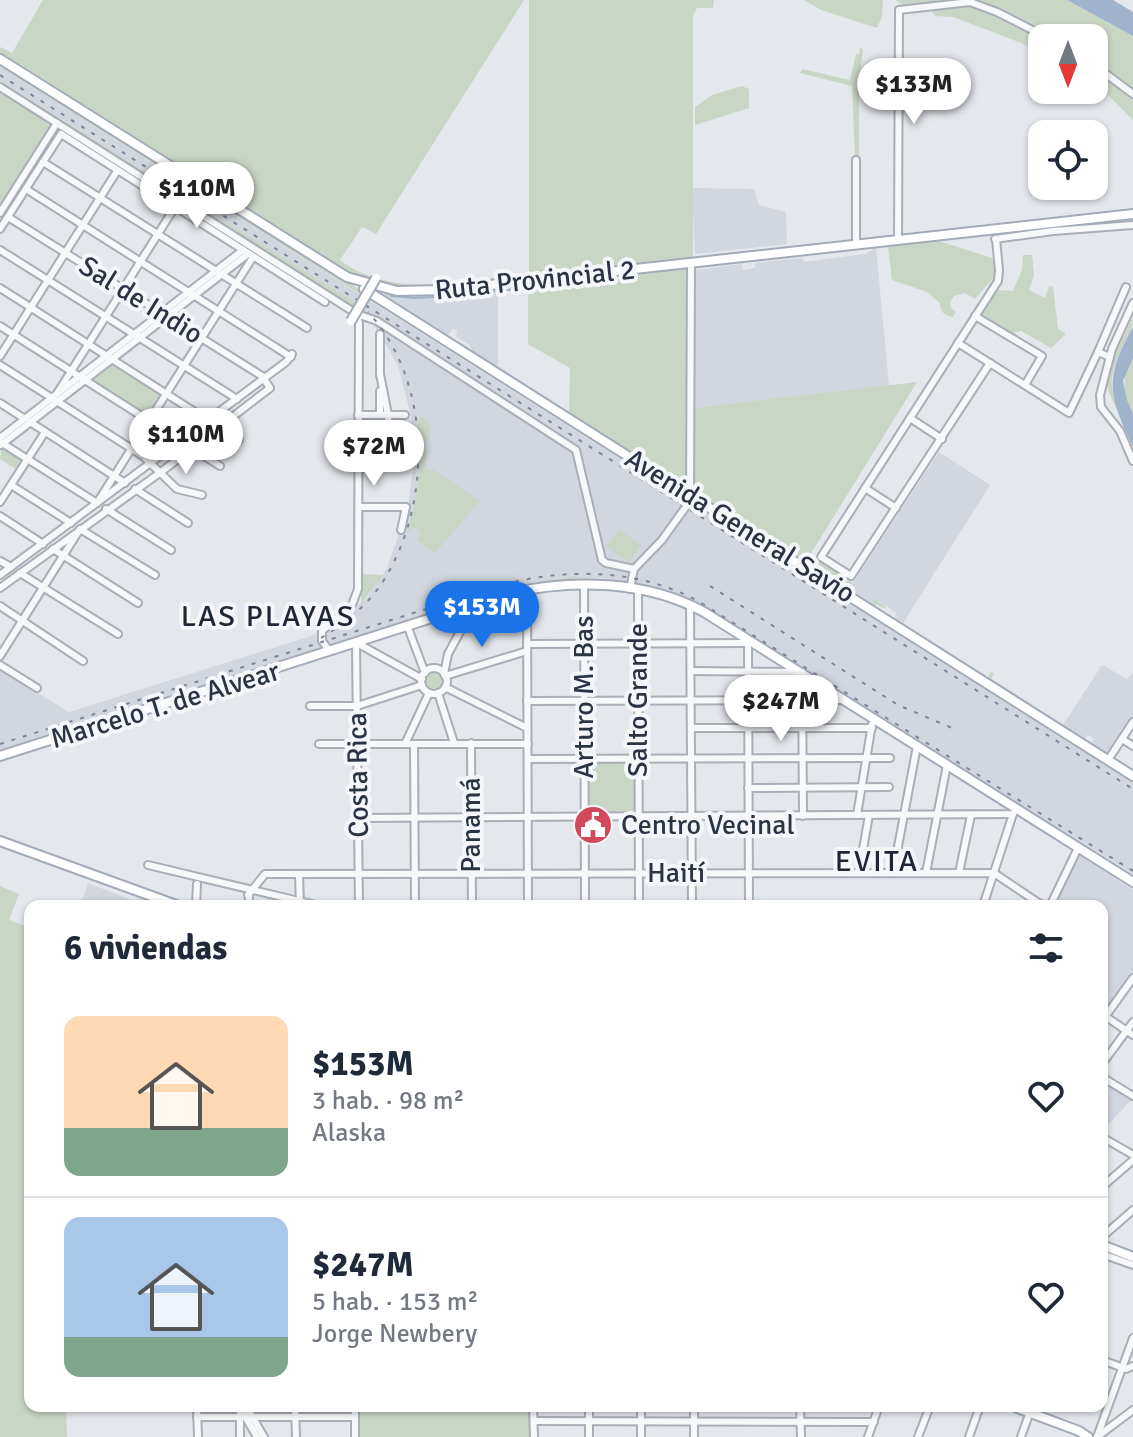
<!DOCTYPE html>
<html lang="es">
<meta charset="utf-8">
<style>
:root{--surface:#fff;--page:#f6f6f7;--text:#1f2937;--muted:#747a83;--line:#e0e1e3;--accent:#1a73e8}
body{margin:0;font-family:Signika,sans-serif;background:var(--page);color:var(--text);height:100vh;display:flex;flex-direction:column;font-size:30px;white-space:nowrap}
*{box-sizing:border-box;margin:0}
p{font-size:26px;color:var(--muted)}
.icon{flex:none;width:44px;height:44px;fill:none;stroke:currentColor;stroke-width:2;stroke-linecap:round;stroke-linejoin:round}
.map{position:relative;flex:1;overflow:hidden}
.sheet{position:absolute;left:24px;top:900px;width:1084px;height:512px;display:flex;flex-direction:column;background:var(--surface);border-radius:16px;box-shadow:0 2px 6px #0004}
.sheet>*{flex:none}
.needle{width:52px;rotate:180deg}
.fabs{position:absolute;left:1028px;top:24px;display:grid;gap:16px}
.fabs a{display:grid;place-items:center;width:80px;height:80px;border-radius:16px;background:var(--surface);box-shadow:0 2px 6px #0004;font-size:40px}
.price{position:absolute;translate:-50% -68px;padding:0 18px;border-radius:28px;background:#fff;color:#222;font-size:26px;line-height:52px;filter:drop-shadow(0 2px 4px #0008)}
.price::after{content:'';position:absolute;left:50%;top:48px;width:24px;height:18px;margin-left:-12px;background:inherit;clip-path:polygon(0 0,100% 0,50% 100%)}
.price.current{background:var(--accent);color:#fff}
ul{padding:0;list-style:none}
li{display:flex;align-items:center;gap:24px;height:200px;padding:0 40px}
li+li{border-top:2px solid var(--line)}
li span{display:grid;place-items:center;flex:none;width:224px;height:160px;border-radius:16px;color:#555}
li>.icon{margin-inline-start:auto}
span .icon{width:96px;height:96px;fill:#fffc;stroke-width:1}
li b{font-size:34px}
h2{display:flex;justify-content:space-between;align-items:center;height:96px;padding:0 40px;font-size:34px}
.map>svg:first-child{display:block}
</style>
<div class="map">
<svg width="1133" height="1437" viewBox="0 0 1133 1437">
<rect width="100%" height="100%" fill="#e4e7ec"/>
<g fill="#d2d6de">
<polygon points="0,67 1133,783 1133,874 710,610 677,595 626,582 600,578 560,578 509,587 329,645 323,651 0,752 0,670 69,712 311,636 331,626 366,599 387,568 408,508 414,458 411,416 398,366 379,332 350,299 0,81"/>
<polygon points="692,188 754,189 759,205 786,212 787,244 695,254"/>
<polygon points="876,248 889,386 694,408 694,273 697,270 742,264 743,270 755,268 755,263 803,258 804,262 865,254"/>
<polygon points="498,292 498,369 475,355 474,348 456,336 457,331 453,328 446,338 386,298 387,296 410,298"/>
<polygon points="939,452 990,485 903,623 895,618 897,613 875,599 872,603 849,589"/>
<polygon points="1102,665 1127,679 1133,672 1133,718 1110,755 1092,743 1094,739 1088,735 1085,739 1063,725"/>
<polygon points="1079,855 1133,890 1133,972 1106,1010 1102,1007 1102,906 1055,906"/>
<polygon points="88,883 148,906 80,906"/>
<polygon points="1102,1080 1132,1099 1102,1131"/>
</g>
<g fill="#c9d6c5">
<path d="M43 0H524L376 234 362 227 340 260C394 301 467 280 529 273V0H714L713 8H697L693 16V258L412 291 350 277 0 57V47L12 53Z"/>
<polygon points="804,0 883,0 882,17 877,28 821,10"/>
<path d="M895 0H1067L1133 36V120L1094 81V38H1042V51L953 17 935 16 933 12C920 5 906 9 895 0Z"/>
<polygon points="860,47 863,50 859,79 859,159 855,158 852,86 800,73 802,69 850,80 856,54 859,54"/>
<polygon points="0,62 683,494 687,500 0,67"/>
<polygon points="0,81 350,299 362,311 356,310 0,85"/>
<polygon points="742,86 749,89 749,108 695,125 695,107 712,95"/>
<polygon points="0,91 52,124 0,206"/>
<path d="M939 241 992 258 994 261V277L975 299 965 293 954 296 950 302 951 308 956 312 953 317C944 315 940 312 940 303L927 292 892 280 888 246Z"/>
<polygon points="1023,255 1032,255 1034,275 1029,290 1045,298 1049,286 1053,287 1058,329 1066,334 1051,348 1021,331 1009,334 979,315 996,290 1013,291 1022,270"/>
<polygon points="686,268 687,485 684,488 470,352 472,349 469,344 475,348 475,355 569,414 570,368 528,344 528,289 428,299 387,296 387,300 383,297 387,292"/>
<path d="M1133 318C1133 340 1114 357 1112 379 1111 390 1115 401 1118 411 1103 386 1104 371 1119 346 1124 337 1127 327 1133 318Z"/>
<path d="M1133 358V414C1122 393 1121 378 1133 358Z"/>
<polygon points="111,361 163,394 149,417 90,381 90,378"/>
<polygon points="917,382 810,555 853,583 849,589 871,603 875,599 886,607 885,609 876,604 873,607 695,493 694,408"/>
<path d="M421 416 430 423 429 438 422 446 428 452 425 469 434 470 480 501 435 553 417 540 421 533 416 528H411L407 533C420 493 421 460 418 420Z"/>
<polygon points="2,446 24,461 0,499 17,470 0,459"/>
<polygon points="696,504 1133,778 1133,783 695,505"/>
<polygon points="619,529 641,545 629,562 606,547"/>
<polygon points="361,574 383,575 361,604"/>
<polygon points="572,577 628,582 626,586 529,585 539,581"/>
<polygon points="525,583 526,588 329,645"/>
<circle cx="434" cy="681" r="11"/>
<polygon points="991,671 994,674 991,679 1085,739 1084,742 987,680"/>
<polygon points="588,762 634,762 634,814 587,814"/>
<polygon points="0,886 19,894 9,920 30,928 30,1406 66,1406 67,1437 0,1437"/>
<polygon points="357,1406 529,1406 530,1437 357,1437"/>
</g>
<g fill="#9fb4cc">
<polygon points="1067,0 1113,0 1133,12 1133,36"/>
<path d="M1133 327V358L1123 381 1127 400 1133 414V447C1108 393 1104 380 1133 327Z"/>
</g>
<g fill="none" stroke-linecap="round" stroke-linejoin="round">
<g stroke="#9fb4cc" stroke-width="2">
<polyline points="467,294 528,288"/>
<polyline points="391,296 415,298 462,295"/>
</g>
<g stroke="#a9aeb7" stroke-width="10">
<g id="minor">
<polyline points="1094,65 1133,94"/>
<polyline points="0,87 357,314 359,323 358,589 352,605 322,631 322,641 329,650"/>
<polyline points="856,160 856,244"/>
<polyline points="43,162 307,328"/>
<polyline points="26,189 291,357"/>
<polyline points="0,213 57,123"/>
<polyline points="0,229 61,134 325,302"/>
<polyline points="898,239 899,10 970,2 997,12 1048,38"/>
<polyline points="995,239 1053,231 1133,225"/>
<polyline points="0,250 237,399"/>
<polyline points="0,288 239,440"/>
<polyline points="1133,303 1112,349 1100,395 1101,407 1120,431 1133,461"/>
<polyline points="357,314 377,321 576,450 602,560 606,563 634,569"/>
<polyline points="975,316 1042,356 1025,385"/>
<polyline points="0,326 220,466"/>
<polyline points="958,343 1069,413 1098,352 1110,357"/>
<polyline points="1098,352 1126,287"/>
<polyline points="0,356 117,171"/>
<polyline points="990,363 851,576 821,557 998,281 999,270 996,239"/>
<polyline points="0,365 143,456 177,489 202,495"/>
<polyline points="380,374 388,415 392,456"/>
<polyline points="380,375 380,334"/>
<polyline points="58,392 175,207"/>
<polyline points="0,403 25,419"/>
<polyline points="358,415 405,415"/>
<polyline points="380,415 380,391"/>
<polyline points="910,418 942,439"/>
<polyline points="30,422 125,483"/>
<polyline points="0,438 243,250"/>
<polyline points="2,443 97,503 253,257"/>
<polyline points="1,445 248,254"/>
<polyline points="359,466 379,466"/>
<polyline points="11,485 71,523"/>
<polyline points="865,488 896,508"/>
<polyline points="135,489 188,523"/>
<polyline points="0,502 45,432"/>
<polyline points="359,507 406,507 401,530"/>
<polyline points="106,509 171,550"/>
<polyline points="0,516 43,544"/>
<polyline points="53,549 138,603"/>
<polyline points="0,561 11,567"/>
<polyline points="20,573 118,634"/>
<polyline points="0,575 286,362 292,354"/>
<polyline points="584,585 585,906"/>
<polyline points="0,588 161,472 270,388 262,376 8,217"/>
<polyline points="527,589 528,906"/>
<polyline points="630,589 634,569 662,540 690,501 691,263"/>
<polyline points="638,590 639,906"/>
<polyline points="690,605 692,906"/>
<polyline points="0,606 83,661"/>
<polyline points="407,625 425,673"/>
<polyline points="355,642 422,679"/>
<polyline points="748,643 749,906"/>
<polyline points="356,644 359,906"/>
<polyline points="527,644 748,643"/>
<polyline points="0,656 80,529 155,575"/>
<polyline points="0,665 37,688"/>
<circle cx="434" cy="681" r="13"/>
<polyline points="691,671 802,672 803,816"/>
<polyline points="444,674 448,654 475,604"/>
<polyline points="445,676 527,651"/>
<polyline points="445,687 527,728"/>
<polyline points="438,693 454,743"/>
<polyline points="527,701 844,700"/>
<polyline points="310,706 357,706 422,685"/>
<polyline points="691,728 872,728"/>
<polyline points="1122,739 1133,746"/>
<polyline points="471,743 472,906"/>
<polyline points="319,744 528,744"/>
<polyline points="405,744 429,693"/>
<polyline points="414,744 415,906"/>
<polyline points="528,759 890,758"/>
<polyline points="1108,760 1133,722"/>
<polyline points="748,788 889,787"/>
<polyline points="857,815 872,724"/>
<polyline points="359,818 1013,814 1016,809"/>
<polyline points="148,865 320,906"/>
<polyline points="859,872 869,815"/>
<polyline points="893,873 917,746"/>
<polyline points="926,873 947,765"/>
<polyline points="959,873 971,815"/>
<polyline points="299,875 300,906"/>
<polyline points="248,895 265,874 994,873 1043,906"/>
<polyline points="249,896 249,906"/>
<polyline points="196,906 197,884"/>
<polyline points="983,906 1013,814"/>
<polyline points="1050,906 1078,848"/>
<polyline points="1102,1014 1133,1035"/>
<polyline points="1105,1017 1133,978"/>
<polyline points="1102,1064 1133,1022"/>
<polyline points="1102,1077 1133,1096"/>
<polyline points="1102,1137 1133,1155"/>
<polyline points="1102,1187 1133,1160"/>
<polyline points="1102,1237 1133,1210"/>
<polyline points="1102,1254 1133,1265"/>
<polyline points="1102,1360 1126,1369 1133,1366"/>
<polyline points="197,1406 198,1437"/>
<polyline points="239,1406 257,1437"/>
<polyline points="246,1406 264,1437"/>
<polyline points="295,1406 296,1437"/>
<polyline points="355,1406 355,1437"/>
<polyline points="533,1406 534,1437"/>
<polyline points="589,1406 589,1437"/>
<polyline points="641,1406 641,1437"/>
<polyline points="694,1406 694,1437"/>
<polyline points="800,1406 801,1437"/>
<polyline points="240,1414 240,1437"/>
<polyline points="197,1417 355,1417"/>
<polyline points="534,1421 874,1422"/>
<polyline points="868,1437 879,1406"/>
<polyline points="918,1437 930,1406"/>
<polyline points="969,1437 980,1406"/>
<polyline points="1021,1437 1032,1406"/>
<polyline points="1097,1437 1133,1338"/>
<polyline points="1097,1437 1133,1410"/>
</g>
</g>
<g stroke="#a3abb8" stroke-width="12">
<g id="major">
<polyline points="0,59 347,277 397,291 445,290 1133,214"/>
<polyline points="364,289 1133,776"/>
<path d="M0 756 510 593C572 579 646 580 704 612L1133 882"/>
<polyline points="0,841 179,906"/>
<polyline points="1102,1245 1133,1257"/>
<polyline points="1012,1406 1079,1431 1088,1437"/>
</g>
</g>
<use href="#minor" stroke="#f7f8fa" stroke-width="6"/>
<use href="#major" stroke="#fff" stroke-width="8"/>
<g stroke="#7d8696" stroke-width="2" stroke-dasharray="4 8" stroke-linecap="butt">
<polyline points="0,75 1133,789"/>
<polyline points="710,586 898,705 952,728"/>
<path d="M321 638C344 624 364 608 380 586 433 508 433 382 368 312"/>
<path d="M0 744 505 584C568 568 639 569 698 601L1133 871"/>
</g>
<g stroke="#a3abb8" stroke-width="12" stroke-linecap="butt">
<polyline id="major-bridge" points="351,321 376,278"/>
</g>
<use href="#major-bridge" stroke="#fff" stroke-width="8"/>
</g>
<defs>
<g id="civic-disc" transform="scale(2)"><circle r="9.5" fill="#d1495b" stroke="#f4f6f9"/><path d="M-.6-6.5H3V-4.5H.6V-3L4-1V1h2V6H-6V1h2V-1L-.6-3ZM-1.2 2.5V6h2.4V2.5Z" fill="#fff"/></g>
</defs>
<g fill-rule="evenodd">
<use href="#civic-disc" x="593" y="825"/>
</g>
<g text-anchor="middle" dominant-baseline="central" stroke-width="8" stroke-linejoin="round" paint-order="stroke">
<g font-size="28" fill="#2b3445" stroke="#f4f6f9">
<text transform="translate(535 280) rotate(-6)">Ruta Provincial 2</text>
<text transform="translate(141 300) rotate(32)">Sal de Indio</text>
<text transform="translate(740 526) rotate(32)">Avenida General Savio</text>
<text transform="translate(584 697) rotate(-90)">Arturo M. Bas</text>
<text transform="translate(638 700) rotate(-90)">Salto Grande</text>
<text transform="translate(165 705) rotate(-17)">Marcelo T. de Alvear</text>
<text transform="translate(358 775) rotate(-91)">Costa Rica</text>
<text transform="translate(471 825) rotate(-90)">Panamá</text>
<text x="676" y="873">Haití</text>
</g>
<g font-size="28" fill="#2b3445" stroke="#f4f6f9" text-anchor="start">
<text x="621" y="825">Centro Vecinal</text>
</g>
<g font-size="30" letter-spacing="2" fill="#1d2536" stroke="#f4f6f9">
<text x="268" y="616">LAS PLAYAS</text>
<text x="877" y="861">EVITA</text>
</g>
</g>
</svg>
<div class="fabs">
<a><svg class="needle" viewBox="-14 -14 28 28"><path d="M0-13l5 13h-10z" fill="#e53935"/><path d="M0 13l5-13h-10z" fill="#747a83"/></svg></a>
<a><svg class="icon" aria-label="locate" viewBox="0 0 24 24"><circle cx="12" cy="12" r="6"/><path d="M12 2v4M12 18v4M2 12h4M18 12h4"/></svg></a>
</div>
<b class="price" style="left:914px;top:126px">$133M</b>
<b class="price" style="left:197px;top:230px">$110M</b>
<b class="price" style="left:186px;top:476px">$110M</b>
<b class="price" style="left:374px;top:488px">$72M</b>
<b class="price current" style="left:482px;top:649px">$153M</b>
<b class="price" style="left:781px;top:743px">$247M</b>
<section class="sheet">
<h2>6 viviendas<svg class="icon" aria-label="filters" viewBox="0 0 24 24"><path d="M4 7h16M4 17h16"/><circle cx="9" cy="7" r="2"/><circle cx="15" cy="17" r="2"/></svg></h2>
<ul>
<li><span style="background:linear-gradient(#ffd9b3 70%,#7fa58c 0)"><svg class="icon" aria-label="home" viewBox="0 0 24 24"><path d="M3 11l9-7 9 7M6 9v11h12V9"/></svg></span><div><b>$153M</b><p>3 hab. · 98 m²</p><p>Alaska</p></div><svg class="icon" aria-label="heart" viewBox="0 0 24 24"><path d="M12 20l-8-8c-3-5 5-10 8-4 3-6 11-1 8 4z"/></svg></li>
<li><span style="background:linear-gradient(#a9c7e8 75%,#7fa58c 0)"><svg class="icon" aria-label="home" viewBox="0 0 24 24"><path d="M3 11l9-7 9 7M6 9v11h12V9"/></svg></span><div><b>$247M</b><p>5 hab. · 153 m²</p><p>Jorge Newbery</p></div><svg class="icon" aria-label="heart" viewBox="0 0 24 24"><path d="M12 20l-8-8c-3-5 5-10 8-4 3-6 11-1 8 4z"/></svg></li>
</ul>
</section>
</div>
